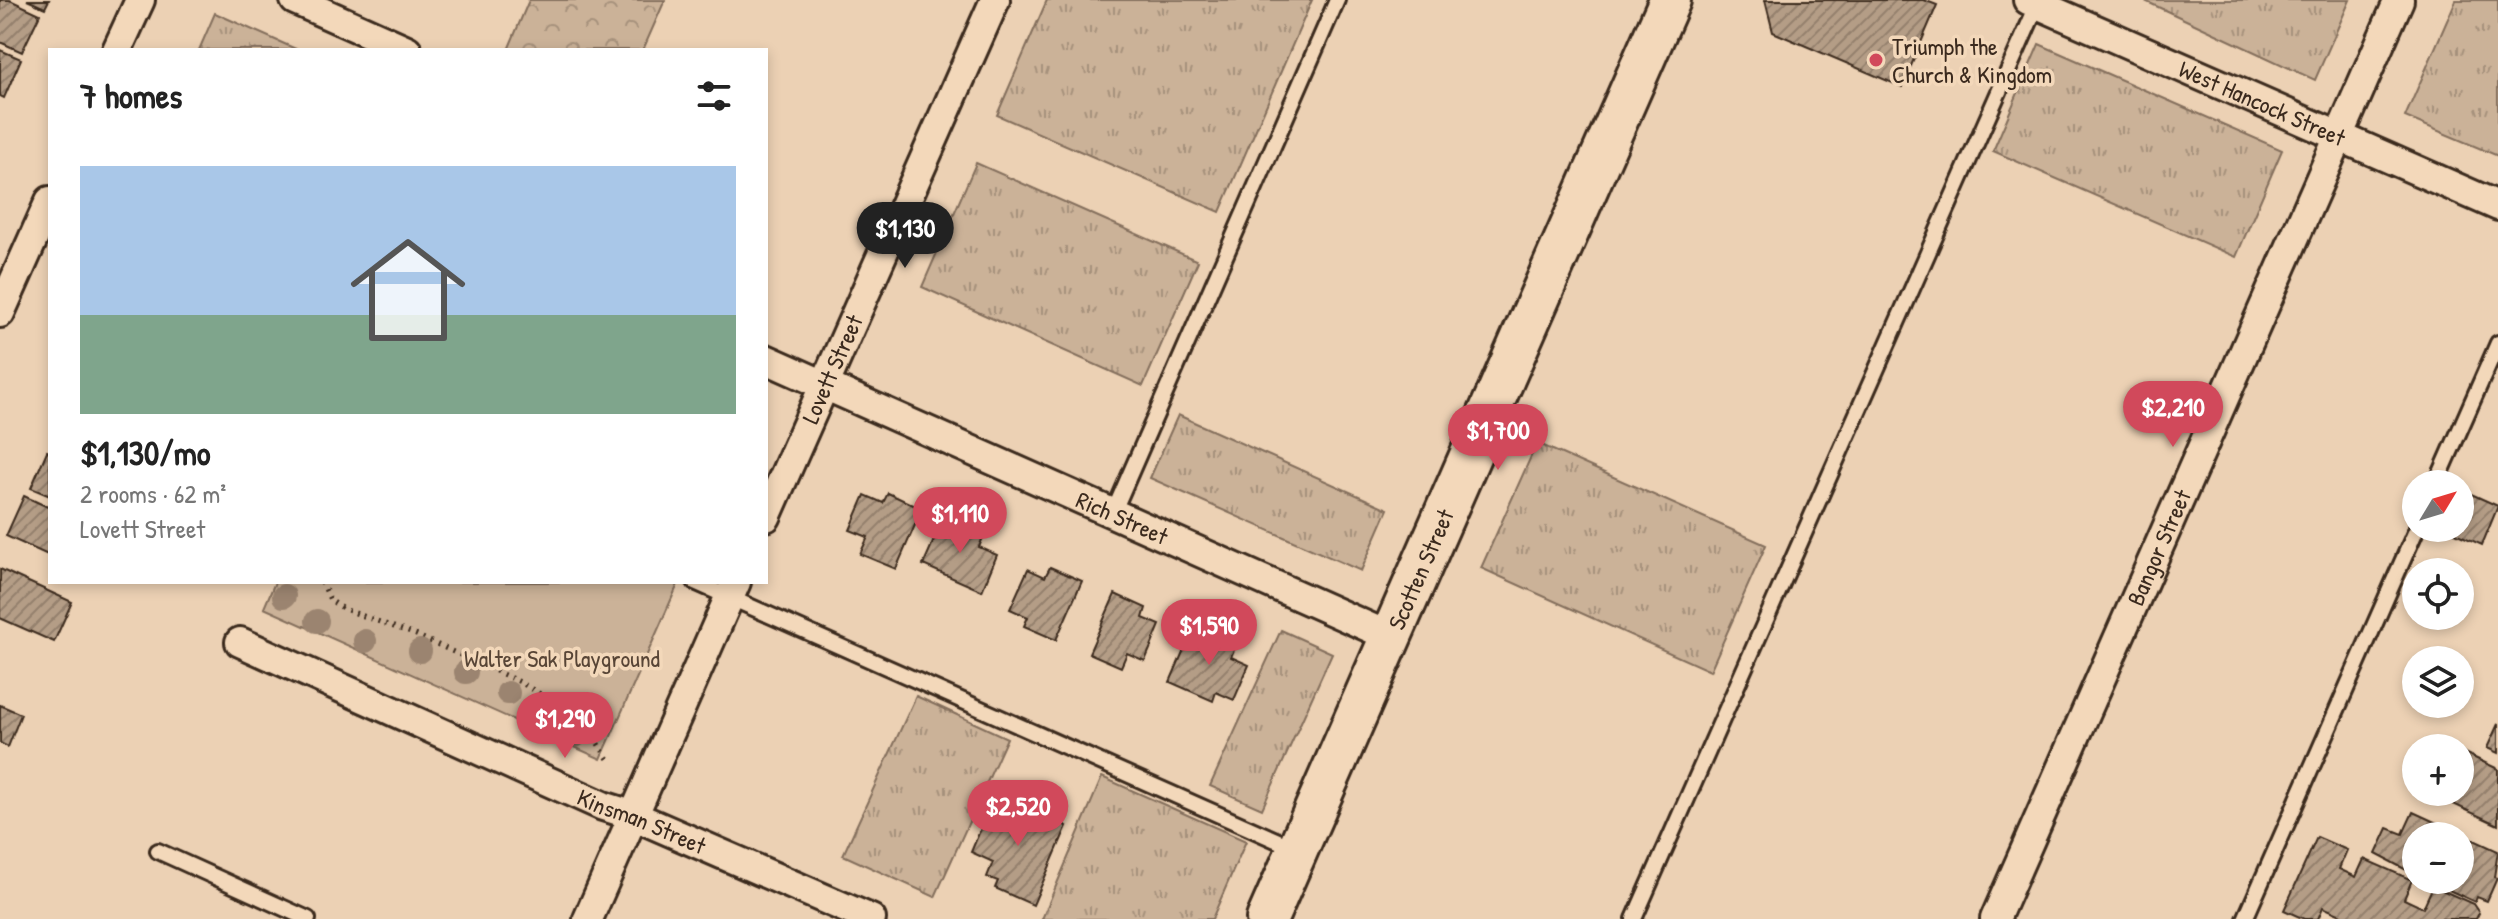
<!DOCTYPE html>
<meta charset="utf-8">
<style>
:root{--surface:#fff;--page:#f2f2f2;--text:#222;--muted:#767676;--accent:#d1495b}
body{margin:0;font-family:"Patrick Hand",sans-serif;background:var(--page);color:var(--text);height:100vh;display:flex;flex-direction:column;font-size:30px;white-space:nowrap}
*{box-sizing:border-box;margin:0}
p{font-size:26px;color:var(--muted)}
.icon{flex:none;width:44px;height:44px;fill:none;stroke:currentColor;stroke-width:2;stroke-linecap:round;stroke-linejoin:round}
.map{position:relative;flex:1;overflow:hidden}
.details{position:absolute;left:48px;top:48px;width:720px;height:536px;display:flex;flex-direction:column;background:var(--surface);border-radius:0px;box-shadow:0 4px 12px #0003}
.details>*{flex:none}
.needle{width:52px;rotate:52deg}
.fabs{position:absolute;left:2402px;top:470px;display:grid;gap:16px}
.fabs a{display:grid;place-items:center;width:72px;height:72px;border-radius:50%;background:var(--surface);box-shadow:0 4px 12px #0003;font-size:40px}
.price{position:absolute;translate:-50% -68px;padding:0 18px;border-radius:28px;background:var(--accent);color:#fff;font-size:26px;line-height:52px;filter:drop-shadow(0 2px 4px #0008)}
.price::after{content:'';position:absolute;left:50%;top:48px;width:24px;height:18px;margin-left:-12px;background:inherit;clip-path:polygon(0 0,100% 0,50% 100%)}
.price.selected{background:#222;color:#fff}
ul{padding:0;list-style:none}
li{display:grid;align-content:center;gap:16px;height:424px;padding:0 32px}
li span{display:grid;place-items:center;height:248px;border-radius:0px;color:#555}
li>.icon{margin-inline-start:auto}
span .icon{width:144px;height:144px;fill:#fffc;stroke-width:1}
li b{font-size:34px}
h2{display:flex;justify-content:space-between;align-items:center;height:96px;padding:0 32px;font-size:34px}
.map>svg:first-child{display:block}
</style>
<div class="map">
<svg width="2498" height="919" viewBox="0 0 2498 919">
<defs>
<pattern id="grass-tufts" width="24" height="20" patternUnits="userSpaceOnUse" patternTransform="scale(2)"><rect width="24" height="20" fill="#cbb298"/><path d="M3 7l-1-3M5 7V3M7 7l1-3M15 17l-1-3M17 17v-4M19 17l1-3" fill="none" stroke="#a6917b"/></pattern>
<pattern id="forest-crowns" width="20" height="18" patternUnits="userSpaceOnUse" patternTransform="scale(2)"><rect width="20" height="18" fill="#cbb298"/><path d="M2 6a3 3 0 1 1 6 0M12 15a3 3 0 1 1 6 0" fill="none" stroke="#a6917b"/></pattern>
<pattern id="building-hatch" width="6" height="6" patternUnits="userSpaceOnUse" patternTransform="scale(2)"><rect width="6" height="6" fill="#b49d86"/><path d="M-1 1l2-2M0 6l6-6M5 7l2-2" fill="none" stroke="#94806d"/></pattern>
</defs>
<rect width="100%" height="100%" fill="#ecd1b4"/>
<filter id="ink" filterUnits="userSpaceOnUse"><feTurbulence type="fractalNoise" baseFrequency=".0125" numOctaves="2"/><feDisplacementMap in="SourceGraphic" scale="16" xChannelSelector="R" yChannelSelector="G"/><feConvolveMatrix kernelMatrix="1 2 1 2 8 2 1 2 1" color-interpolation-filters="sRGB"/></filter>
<g filter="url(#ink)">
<g fill="url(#grass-tufts)" stroke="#836e5b" stroke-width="2">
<polygon points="1047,0 1312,0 1220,212 997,115"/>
<polygon points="2143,0 2350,0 2315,80"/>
<polygon points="2456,0 2498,0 2498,156 2405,117"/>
<polygon points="215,13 298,50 199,50"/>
<polygon points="2039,44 2282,150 2236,257 1993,151"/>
<polygon points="976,163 1198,261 1143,386 922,287"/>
<polygon points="1178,415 1388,509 1361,571 1150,478"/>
<polygon points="1537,443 1766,545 1710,671 1481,568"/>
<polygon points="1281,630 1332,653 1262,809 1210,786"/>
<polygon points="916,696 1007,738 935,897 843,855"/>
<polygon points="1102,777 1246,841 1212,919 1042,919"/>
</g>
<polygon fill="url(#forest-crowns)" stroke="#836e5b" stroke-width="2" points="529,0 665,0 643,50 508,50"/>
<polygon fill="#cbb298" stroke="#836e5b" stroke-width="2" points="275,582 679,582 601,759 264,608"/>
<g fill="url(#building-hatch)" stroke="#3b2a1e" stroke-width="2">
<polygon points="0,0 10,0 40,14 22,52 0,42"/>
<polygon points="27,0 49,0 45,8"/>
<polygon points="1765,0 1924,0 1937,5 1902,87 1773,32"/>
<polygon points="0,50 21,59 4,98 0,96"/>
<polygon points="47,451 50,452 50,496 31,488"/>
<polygon points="2460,489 2498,506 2482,545 2444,528 2460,528"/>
<polygon points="888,493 922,509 896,569 860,554 868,537 850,530 865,495 883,503"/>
<polygon points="24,496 50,508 50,556 6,536"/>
<polygon points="944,517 984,535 979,547 997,555 982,591 923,565"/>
<polygon points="1050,567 1082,581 1056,640 1024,626 1028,617 1010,609 1028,569 1045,577"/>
<polygon points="0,569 72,602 54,642 0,618"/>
<polygon points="1115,594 1146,608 1143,618 1160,625 1145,661 1127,653 1121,667 1089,653"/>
<polygon points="1194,626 1236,645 1231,657 1249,665 1234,700 1216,692 1213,701 1170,682"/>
<polygon points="0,705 21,714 8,747 0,743"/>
<polygon points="2498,724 2498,753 2487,748"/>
<polygon points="2462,752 2498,769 2498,825 2432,794 2460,792"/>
<polygon points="995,795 1067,826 1033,905 995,888 998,881 987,877 993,862 971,852"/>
<polygon points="2413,812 2498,851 2494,877 2497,878 2487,901 2477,897 2475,902 2427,880 2460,880 2460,836 2416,836 2416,875 2376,854 2388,828 2403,834"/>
<polygon points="2317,837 2347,850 2339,869 2356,877 2364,859 2412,880 2404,899 2423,908 2433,886 2473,904 2479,913 2476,919 2339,919 2341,915 2323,907 2318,919 2304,919 2284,910"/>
</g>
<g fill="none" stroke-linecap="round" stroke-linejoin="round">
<g stroke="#3b2a1e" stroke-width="20">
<g id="lane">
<polyline points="2436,484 2498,343"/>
<polyline points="1113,513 1337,0"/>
<polyline points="695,582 1294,848"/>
<polyline points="158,851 308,919"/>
<polyline points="1634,919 2039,1"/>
<polyline points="2245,919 2417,528"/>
</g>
</g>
<g stroke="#3b2a1e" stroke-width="34">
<g id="street">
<polyline points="295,0 407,50"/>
<path id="s1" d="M2028 0 2498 206"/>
<polyline points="117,50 140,0"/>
<polyline points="0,313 50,201"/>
<path id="s2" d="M766 359 1391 637"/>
<path id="s3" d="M766 517 995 0"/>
<path id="s4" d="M240 642 603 806 632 815 871 919"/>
<polyline points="588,919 736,582"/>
<path id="s5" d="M1995 919 2399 0"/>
</g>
</g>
<g stroke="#3b2a1e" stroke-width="46">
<g id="secondary">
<path id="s6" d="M1267 919 1670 0"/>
</g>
</g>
<polyline stroke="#3b2a1e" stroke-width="5" stroke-dasharray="2 6" stroke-linecap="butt" points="322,582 330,600 344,609 416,635 520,682 574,714 587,727 608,759"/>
<use href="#lane" stroke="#f3d8ba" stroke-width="14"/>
<use href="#street" stroke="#f3d8ba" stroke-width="28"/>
<use href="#secondary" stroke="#f3d8ba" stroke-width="40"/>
</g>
<g fill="#9b846f">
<circle cx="284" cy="596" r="12"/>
<circle cx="317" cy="621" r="12"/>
<circle cx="365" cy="641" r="12"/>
<circle cx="420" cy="651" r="12"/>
<circle cx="466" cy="672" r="12"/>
<circle cx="508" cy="693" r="12"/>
<circle cx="534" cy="709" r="12"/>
<circle cx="575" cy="736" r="12"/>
</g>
</g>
<circle fill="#d1495b" stroke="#f3d8ba" stroke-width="3" cx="1876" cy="60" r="8"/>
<g text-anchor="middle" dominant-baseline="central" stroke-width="7" stroke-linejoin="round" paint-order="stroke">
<g font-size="24" fill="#3b2a1e" stroke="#f3d8ba" text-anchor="start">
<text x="1892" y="46">Triumph the<tspan x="1892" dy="28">Church &amp; Kingdom</tspan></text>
</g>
<g font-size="24" fill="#3b2a1e" stroke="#f3d8ba">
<text stroke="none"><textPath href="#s1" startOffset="256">West Hancock Street</textPath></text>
<text stroke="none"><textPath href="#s3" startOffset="162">Lovett Street</textPath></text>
<text stroke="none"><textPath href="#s2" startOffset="390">Rich Street</textPath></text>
<text stroke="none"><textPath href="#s5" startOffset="406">Bangor Street</textPath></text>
<text stroke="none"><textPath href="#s6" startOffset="382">Scotten Street</textPath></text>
<text stroke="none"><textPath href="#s4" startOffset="440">Kinsman Street</textPath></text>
</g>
<g font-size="24" fill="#584536" stroke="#f3d8ba">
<text x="562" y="658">Walter Sak Playground</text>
</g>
</g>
</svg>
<div class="fabs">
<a><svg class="needle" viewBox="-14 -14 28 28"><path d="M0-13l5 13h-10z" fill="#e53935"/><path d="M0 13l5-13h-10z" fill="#767676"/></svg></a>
<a><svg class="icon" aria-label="locate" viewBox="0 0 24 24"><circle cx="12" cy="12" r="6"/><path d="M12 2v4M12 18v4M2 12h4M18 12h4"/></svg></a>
<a><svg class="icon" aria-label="layers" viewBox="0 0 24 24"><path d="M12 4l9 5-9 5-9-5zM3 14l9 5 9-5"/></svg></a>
<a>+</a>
<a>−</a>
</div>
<b class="price selected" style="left:905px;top:270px">$1,130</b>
<b class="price" style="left:2173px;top:449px">$2,210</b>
<b class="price" style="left:1498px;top:472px">$1,700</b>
<b class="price" style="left:960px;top:555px">$1,110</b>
<b class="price" style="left:1209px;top:667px">$1,590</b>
<b class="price" style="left:565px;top:760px">$1,290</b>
<b class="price" style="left:1018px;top:848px">$2,520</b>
<section class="details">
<h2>7 homes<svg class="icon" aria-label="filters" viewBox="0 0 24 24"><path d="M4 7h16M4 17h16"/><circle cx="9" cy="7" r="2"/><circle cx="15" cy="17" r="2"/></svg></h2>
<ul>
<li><span style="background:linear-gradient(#a9c7e8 60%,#7fa58c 0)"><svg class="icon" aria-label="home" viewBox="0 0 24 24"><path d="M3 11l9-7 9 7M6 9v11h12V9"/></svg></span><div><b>$1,130/mo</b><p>2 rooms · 62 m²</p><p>Lovett Street</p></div></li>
</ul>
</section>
</div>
